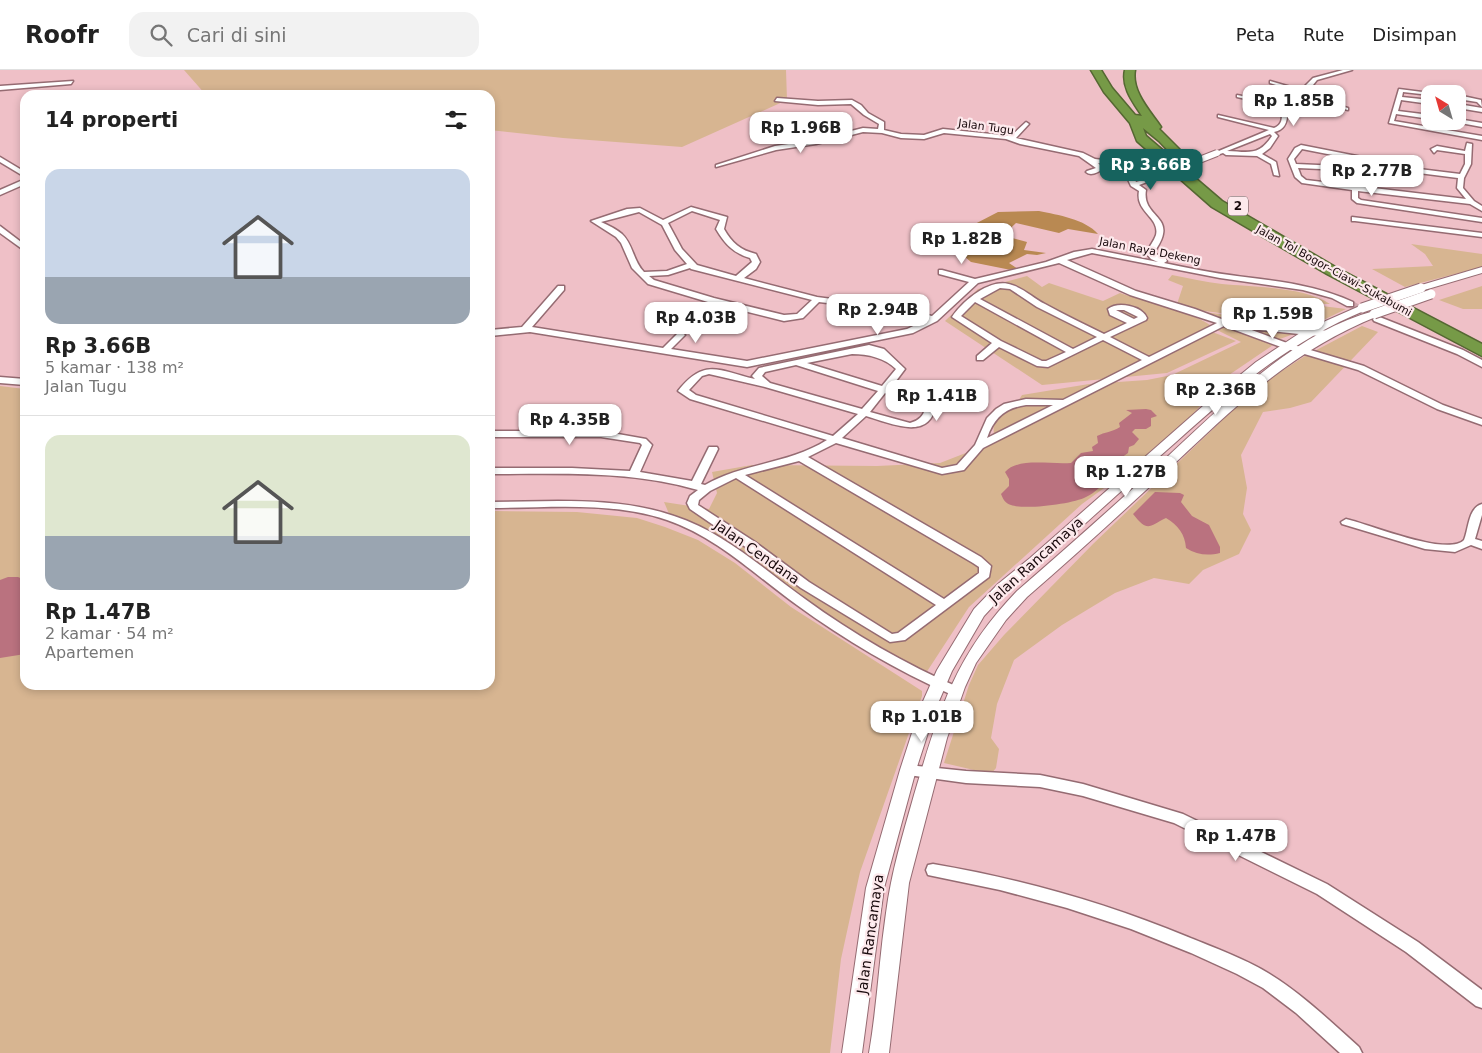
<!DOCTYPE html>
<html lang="id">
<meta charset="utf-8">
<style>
:root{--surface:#fff;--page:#f2f2f2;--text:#222;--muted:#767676;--line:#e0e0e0;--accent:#16635e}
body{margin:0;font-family:"DejaVu Sans",sans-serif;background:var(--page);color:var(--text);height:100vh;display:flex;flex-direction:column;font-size:19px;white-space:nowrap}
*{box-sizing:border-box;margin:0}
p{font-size:16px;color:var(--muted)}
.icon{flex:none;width:28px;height:28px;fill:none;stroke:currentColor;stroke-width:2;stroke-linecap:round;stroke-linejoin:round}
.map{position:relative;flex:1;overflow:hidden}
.panel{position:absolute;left:20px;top:20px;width:475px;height:600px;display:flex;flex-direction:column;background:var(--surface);border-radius:15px;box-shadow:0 2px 8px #0003}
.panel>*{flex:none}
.needle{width:32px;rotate:323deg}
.buttons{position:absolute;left:1421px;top:15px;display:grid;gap:10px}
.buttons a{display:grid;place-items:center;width:45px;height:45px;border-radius:10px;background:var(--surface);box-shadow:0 2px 8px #0003;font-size:25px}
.price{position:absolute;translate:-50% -42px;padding:0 11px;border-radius:10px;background:#fff;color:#222;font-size:16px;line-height:32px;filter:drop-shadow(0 1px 2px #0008)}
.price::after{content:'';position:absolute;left:50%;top:30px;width:15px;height:11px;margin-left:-8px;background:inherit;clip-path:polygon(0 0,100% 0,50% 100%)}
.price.selected{background:var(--accent);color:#fff}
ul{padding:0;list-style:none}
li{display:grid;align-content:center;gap:10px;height:265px;padding:0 25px}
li+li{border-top:1px solid var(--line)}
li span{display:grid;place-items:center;height:155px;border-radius:15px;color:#555}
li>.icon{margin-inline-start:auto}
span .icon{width:90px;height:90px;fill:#fffc;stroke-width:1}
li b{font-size:21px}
h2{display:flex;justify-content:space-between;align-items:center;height:60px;padding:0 25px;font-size:21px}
header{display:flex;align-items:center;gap:30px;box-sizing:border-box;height:70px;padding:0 25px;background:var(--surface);border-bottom:1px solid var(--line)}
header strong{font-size:24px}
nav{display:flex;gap:28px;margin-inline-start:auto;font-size:18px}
.search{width:350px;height:45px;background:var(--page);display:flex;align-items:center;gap:12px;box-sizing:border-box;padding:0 18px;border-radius:15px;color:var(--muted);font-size:19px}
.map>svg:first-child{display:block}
</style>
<header>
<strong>Roofr</strong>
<div class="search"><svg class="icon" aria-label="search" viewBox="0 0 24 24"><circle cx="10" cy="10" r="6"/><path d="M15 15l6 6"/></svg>Cari di sini</div>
<nav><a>Peta</a><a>Rute</a><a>Disimpan</a></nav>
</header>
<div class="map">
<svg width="1482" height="983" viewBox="0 0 1482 983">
<rect width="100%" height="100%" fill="#efc0c7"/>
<g fill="#d7b591">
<polygon points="184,0 786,0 787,30 682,77 563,68 490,60 490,25 206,25"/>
<polygon points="1411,174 1482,184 1482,197 1405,217 1372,199 1433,196 1425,184"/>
<path d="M1172 205C1189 208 1205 212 1222 214 1253 217 1305 217 1330 234H1313L1301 240 1283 241 1257 250 1228 244 1197 240 1177 234 1183 216 1168 210Z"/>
<path d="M1027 206 1042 217 1049 213 1103 231 1120 223C1146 232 1188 240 1210 255L1207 260 1236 271 1167 303 1042 315 945 251 978 219Z"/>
<polygon points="1482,216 1482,239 1463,239 1439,230"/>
<polygon points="1314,235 1346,239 1305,259 1302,264 1291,265 1277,270 1195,241 1228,245 1261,253 1285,242 1307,242"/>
<polygon points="1222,256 1273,275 1223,309 1172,369 1082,434 969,537 926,603 807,534 772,506 670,446 664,432 709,439 717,423 712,402 752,395 877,396 940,393 994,372 993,339 1015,336 1022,325 1089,314 1147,310 1172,305 1241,272 1213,258"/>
<polygon points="1362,256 1378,262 1311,332 1290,338 1263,342 1241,385 1247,418 1243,444 1251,460 1239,484 1203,500 1189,514 1154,508 1115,523 1062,555 1014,590 997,634 991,668 999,679 996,698 991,704 944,693 969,615 978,595 1004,565 1093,474 1235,338 1271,308 1305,286"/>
<polygon points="0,316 25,319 25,615 490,615 490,441 494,441 577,442 637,448 665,457 698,470 735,493 791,537 922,621 922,626 860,802 841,889 830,983 0,983"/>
</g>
<path fill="#b98952" d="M1039 141C1058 145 1085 149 1098 164L1068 159 1059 163 1016 153 996 172 1002 174 1012 168 1027 172 1024 180 1046 183 1037 185 1027 184 1009 193 1018 199 1011 200 971 192 952 176 964 166 971 156 998 142Z"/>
<g fill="#ba727f">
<path d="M1146 339 1151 340 1157 346 1151 348V356L1146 359H1135L1132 362 1139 369 1134 375 1129 377 1128 383 1121 388 1103 390V395L1110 407C1103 414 1095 423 1086 427 1073 434 1025 440 1011 435 1005 433 1003 429 1001 424L1009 416V409L1005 402C1018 387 1051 395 1071 393L1081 383 1093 381 1092 377 1098 373 1097 366C1105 362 1112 362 1120 357L1119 353 1132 343 1126 340Z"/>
<path d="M1155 422 1180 423 1184 425 1181 432 1192 446 1209 455 1220 477V483C1208 486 1197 485 1186 478 1185 464 1178 455 1166 448 1149 456 1148 463 1133 444Z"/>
<polygon points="8,507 18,507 25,510 25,584 0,588 0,510"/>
</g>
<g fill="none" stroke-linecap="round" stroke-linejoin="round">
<polyline stroke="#cfa5ab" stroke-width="8" stroke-dasharray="8 4" stroke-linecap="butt" points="1350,234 1377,249"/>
<g stroke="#956b72" stroke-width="3">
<g id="minor">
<path d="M1343 0H1352L1317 10 1309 20 1300 25 1348 38V40L1296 27 1289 34 1310 37V39L1287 37C1288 48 1287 60 1274 62L1278 66 1270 78 1262 84 1276 92 1279 106 1274 105 1271 94 1257 86 1226 85 1223 83 1217 85 1214 83 1269 60 1218 47V45L1274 58C1284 54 1282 46 1281 37L1237 27V25L1283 34 1292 24 1297 22 1270 13V11L1301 20 1313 8ZM1270 64 1272 66C1259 86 1249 82 1227 81Z"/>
<polygon points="73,11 71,14 0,20 0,16"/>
<polygon points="1399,19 1438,24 1430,25 1403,22 1402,27 1430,30 1430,34 1401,30 1398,41 1430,45 1430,49 1396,44 1394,51 1482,66 1482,70 1389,53"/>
<polygon points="1458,25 1481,30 1482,37 1477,32 1458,29"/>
<path d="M777 28 818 31 852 30 861 35 868 43 884 52V60L901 64 924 65 943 59 1011 66 1026 52 1029 54 1016 68 1083 83 1095 89 1119 92 1132 103 1136 112 1163 104V106L1139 115 1146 120C1142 143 1167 146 1163 164 1162 171 1157 177 1154 183L1166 189 1167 191 1164 193C1188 198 1212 203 1237 206 1277 211 1316 215 1353 232V236H1347L1332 228 1303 220 1220 208 1092 183 1067 190 1136 221 1195 239 1237 255 1311 258 1332 262V266L1329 267 1249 259 1287 273 1364 296 1443 335 1482 349V355L1437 339 1358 300 1281 277 1224 256 983 378 964 400 942 404 836 373 808 387 981 487 991 496 989 507 905 570 890 572 801 518 747 478 690 439 687 433 690 426 698 420C630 400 560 404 490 404V398H572L630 401 642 375 640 373 601 367H490V361H601L646 369 652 375 640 402 692 411 709 377H717L718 379 701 414 705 415C743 393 789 394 827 370L690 329 678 321C705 287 719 301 755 309L752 306 759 298 869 275 884 279 905 299 890 319 929 331 935 337C929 372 887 352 866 346L842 368 942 398 957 395 975 375 987 348 996 339 1004 334 1026 329 1063 330 1142 290 1103 270 1048 297 1037 296 999 277 983 290H977V286L992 273 952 247C964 230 991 207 1012 215 1025 219 1034 229 1045 234 1065 245 1084 254 1104 264L1127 253 1110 245 1108 239C1118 231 1142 236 1147 248L1146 250 1110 267 1149 287 1217 253 1130 225 1059 193 978 213 937 251 913 263 747 297 530 262 490 266V260L522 257 558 216H564V220L532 257 663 278 678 263 681 262 685 265 671 279 747 291 907 259 926 250 885 240 819 232 803 248 784 251 708 232 648 214 632 198 621 173 616 167 591 151 627 139 640 138 663 150 691 137 727 147 724 159C732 173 740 180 756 184L760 192 756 199 744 208 817 227 885 236 932 246 969 212 939 204V200H942L975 209 1046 192 1074 182 1092 179 1158 192 1151 189 1146 183C1149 177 1154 171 1156 165 1160 147 1135 142 1139 121L1131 116C1123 97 1119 95 1098 93L1102 97V99C1098 103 1090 106 1086 102L1087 101 1096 98 1079 86 1020 74 1006 69 944 63 924 69 901 68 882 63 863 62 816 74 776 80 716 97V95L775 76 816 70 863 58 878 59 879 54 864 45 851 34 818 35 775 31ZM692 141 720 150 716 159C725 174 733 183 750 188L752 192 736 206 697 195 682 179 668 153ZM639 142 662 155 675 180 687 194 667 201 644 202C633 191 633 174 622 164 616 159 608 155 601 152ZM690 198 691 199 812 230 797 244 784 245 714 228 654 210 649 206 668 205ZM1000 218 1010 219 1037 237 1097 267 1073 279 980 229ZM975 232 1066 282 1046 291H1042L1001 271 961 246ZM1116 240H1124L1138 247 1134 249ZM852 284C868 284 885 288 896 299L882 316 807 293ZM796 295 878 321 862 339 770 313 762 306 765 302ZM709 304 765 317 858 344 833 366 696 325 689 320 702 306ZM885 323 923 335 925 338C924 346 918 351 910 353L870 342ZM1026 335H1053L987 368C994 348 1005 338 1026 335ZM799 391 973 493 979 497V503L944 529 745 405ZM736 408 936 535 898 563 892 564 809 512 755 472 698 435 699 430 710 421Z"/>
<polygon points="1458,34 1482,38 1482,42 1458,38"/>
<polygon points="1458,49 1482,53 1482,57 1455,52"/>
<path d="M1467 73 1472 74 1471 94 1464 108 1463 118 1474 131 1482 136V141L1470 134 1358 121V128L1361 130 1482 148V152L1357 133 1352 129V120L1302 113 1295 107 1288 89 1295 78 1301 75 1372 89 1374 90V92H1366L1369 99 1366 101 1298 98 1301 106 1306 110 1466 129 1457 118 1458 108 1403 101 1400 99 1403 97 1460 104 1465 94V84L1437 80 1434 83 1431 79 1437 76 1465 81ZM1302 79 1358 90 1362 97 1296 94 1294 89Z"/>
<polygon points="0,87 25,102 25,107 0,92"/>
<polygon points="25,109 25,114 0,125 0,120"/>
<polygon points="1352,147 1482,163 1482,167 1355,151 1352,151"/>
<polygon points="0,156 25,175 25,181 0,163"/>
<polygon points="1377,246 1463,280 1482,290 1482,297 1457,284 1374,251 1373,249"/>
<polygon points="0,307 25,309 25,315 0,313"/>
<path d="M558 431C597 431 637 433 674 446 724 462 763 499 805 529 853 564 905 594 960 618L961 621 960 624H950C896 600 845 570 797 535 755 505 717 467 667 450 611 431 548 438 490 438V432Z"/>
<path d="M1482 434V445L1475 469 1482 471V479L1471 475 1455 482 1425 479 1342 454 1341 452 1346 449C1369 454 1447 487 1464 470 1469 458 1468 438 1482 434Z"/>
<polygon points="908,695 966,701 1040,705 1083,714 1183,744 1327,814 1418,872 1482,920 1482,938 1476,936 1406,882 1317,824 1174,753 1083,726 1040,717 966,713 908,705 903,704 901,700 903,696"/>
<path d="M933 794C1021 809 1106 833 1188 867 1215 878 1243 888 1268 903 1301 923 1330 951 1359 977L1362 983H1340L1296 943 1263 918 1237 904 1191 883 1131 859 1067 838 1000 820 928 805 926 800 928 795Z"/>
</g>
</g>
<g stroke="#956b72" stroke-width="2">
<g id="tertiary">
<polygon points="1482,197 1482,203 1421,221 1416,218 1418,216"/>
<path d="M1362 235 1366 236V240C1287 273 1239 316 1176 372 1120 421 1066 473 1008 520L984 546 952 601 936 638 916 700 884 818 862 983H842L866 818 900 700 920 638 937 600 974 539 998 514 1030 488 1212 328 1256 292 1303 261Z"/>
<path d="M1374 241 1379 244 1378 246C1286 283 1230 342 1159 408 1116 448 1072 488 1027 527L1006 550 976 593 965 617 947 668 909 813 889 983H869C877 937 879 890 886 843 891 803 903 764 914 725 939 641 955 585 1017 521 1062 482 1107 442 1151 402 1212 346 1292 262 1374 241Z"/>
</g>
</g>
<g stroke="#556732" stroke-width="3">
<path id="motorway" d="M1091 0H1101L1112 18 1135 45 1142 46C1133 32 1121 17 1125 0H1135C1131 21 1150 41 1161 57L1159 59 1192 92 1186 96 1182 95 1159 71 1143 58 1146 66 1222 131 1337 198 1482 274V286L1327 204 1212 137 1137 71 1130 53 1104 22Z"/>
</g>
<use href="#minor" fill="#fff" fill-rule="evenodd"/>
<use href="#tertiary" fill="#fff" fill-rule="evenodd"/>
<use href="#motorway" fill="#769a47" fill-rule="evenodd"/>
<g stroke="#956b72" stroke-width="8" stroke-linecap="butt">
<polyline id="minor-bridge" points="1161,105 1217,83"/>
</g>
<g stroke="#956b72" stroke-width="11" stroke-linecap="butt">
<g id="tertiary-bridge">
<polyline points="1362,238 1421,218"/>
<polyline points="1374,244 1431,224"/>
</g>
</g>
<use href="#minor-bridge" stroke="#fff" stroke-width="6"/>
<use href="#tertiary-bridge" stroke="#fff" stroke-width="9"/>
</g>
<g text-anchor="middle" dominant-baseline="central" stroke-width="4.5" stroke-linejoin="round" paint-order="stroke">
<g font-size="11" fill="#18090c" stroke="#fde9ec">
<text transform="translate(986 57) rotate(8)">Jalan Tugu</text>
<text transform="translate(1150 181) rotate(11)">Jalan Raya Dekeng</text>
<text transform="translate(1334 201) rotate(29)">Jalan Tol Bogor–Ciawi–Sukabumi</text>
</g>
<rect fill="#fde9ec" stroke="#5d4c4f" stroke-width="1" x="1228" y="126.5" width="20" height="19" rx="4"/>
<g font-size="12" font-weight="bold" fill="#18090c">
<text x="1238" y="136">2</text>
</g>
<g font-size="14" fill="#18090c" stroke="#fde9ec">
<text transform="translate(757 482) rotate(35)">Jalan Cendana</text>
<text transform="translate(1036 490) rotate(-42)">Jalan Rancamaya</text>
<text transform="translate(870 864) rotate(-82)">Jalan Rancamaya</text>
</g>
</g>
</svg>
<div class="buttons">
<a><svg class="needle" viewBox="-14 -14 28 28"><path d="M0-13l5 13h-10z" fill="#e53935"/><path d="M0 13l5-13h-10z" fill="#767676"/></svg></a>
</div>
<b class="price" style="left:1294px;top:57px">Rp 1.85B</b>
<b class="price" style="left:801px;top:84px">Rp 1.96B</b>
<b class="price selected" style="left:1151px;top:121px">Rp 3.66B</b>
<b class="price" style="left:1372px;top:127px">Rp 2.77B</b>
<b class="price" style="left:962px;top:195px">Rp 1.82B</b>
<b class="price" style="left:878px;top:266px">Rp 2.94B</b>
<b class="price" style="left:1273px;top:270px">Rp 1.59B</b>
<b class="price" style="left:696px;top:274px">Rp 4.03B</b>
<b class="price" style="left:1216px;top:346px">Rp 2.36B</b>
<b class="price" style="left:937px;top:352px">Rp 1.41B</b>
<b class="price" style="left:570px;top:376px">Rp 4.35B</b>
<b class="price" style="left:1126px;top:428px">Rp 1.27B</b>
<b class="price" style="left:922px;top:673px">Rp 1.01B</b>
<b class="price" style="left:1236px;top:792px">Rp 1.47B</b>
<section class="panel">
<h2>14 properti<svg class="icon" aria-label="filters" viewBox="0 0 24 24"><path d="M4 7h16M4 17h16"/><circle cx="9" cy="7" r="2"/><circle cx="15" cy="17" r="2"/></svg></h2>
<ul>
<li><span style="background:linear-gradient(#c9d6e8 70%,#9aa5b1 0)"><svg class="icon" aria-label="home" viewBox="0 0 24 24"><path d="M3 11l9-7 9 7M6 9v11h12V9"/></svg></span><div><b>Rp 3.66B</b><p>5 kamar · 138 m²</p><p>Jalan Tugu</p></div></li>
<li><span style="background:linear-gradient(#dfe7d0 65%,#9aa5b1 0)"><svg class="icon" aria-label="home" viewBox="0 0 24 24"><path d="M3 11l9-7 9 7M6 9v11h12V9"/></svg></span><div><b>Rp 1.47B</b><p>2 kamar · 54 m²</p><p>Apartemen</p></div></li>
</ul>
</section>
</div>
